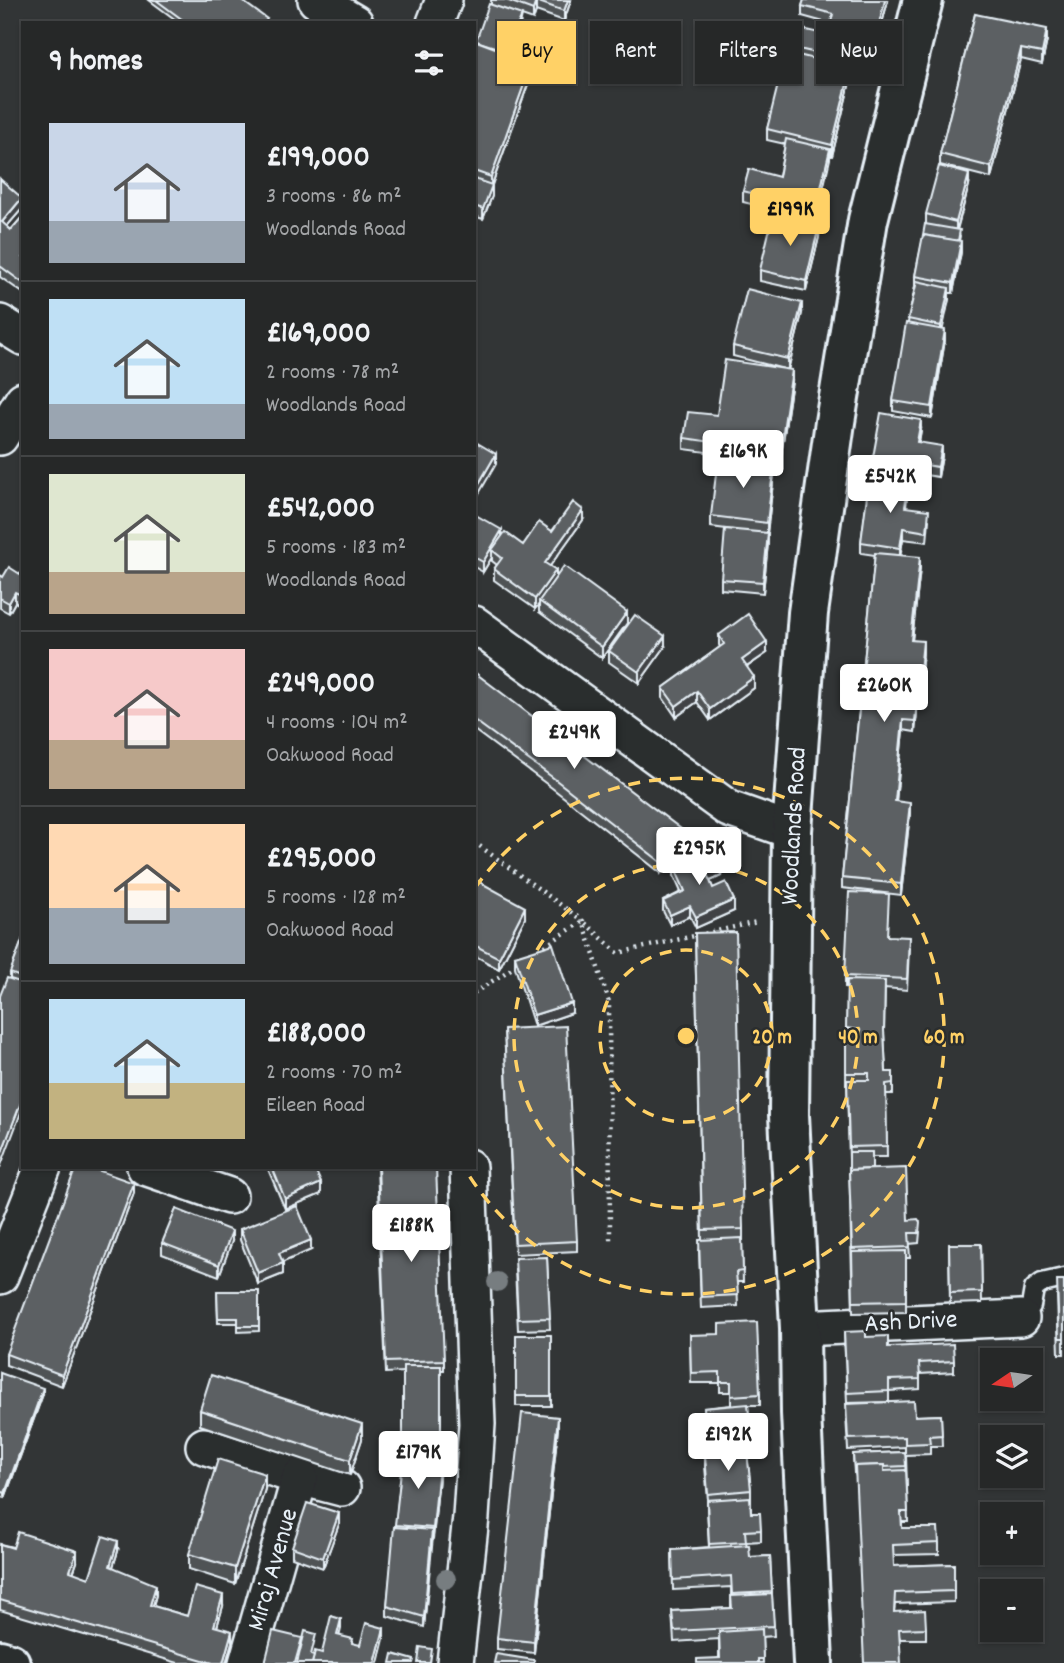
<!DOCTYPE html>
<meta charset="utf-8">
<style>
:root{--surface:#262828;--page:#2e3030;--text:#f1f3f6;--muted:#a4a6a8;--line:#424445;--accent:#ffd166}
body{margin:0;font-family:Dekko,sans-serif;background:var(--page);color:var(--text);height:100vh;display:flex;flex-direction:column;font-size:26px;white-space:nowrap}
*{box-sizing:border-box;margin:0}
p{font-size:23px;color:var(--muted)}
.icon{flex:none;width:38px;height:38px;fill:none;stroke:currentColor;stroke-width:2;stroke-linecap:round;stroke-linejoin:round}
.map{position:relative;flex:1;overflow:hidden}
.sheet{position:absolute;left:21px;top:21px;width:455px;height:1148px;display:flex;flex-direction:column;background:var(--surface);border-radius:0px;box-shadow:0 2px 5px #0004,0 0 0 2px var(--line)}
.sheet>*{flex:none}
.guide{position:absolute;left:497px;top:21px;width:462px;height:63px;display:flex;gap:14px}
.needle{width:46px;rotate:257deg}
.buttons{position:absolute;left:980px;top:1348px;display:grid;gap:14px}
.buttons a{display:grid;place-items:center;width:63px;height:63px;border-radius:0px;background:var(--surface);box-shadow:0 2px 5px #0004,0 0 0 2px var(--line);font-size:35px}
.price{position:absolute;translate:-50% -60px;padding:0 16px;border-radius:7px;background:#fff;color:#222;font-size:23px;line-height:46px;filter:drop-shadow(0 2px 4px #0008)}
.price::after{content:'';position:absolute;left:50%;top:42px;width:21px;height:16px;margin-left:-10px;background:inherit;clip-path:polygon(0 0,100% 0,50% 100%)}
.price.active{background:var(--accent);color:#111}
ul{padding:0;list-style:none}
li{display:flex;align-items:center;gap:21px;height:175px;padding:0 28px}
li+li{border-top:2px solid var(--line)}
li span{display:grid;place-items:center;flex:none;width:196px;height:140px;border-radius:0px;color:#555}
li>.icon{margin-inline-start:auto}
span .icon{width:84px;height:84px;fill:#fffc;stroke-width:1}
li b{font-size:30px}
h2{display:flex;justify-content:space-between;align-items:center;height:84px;padding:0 28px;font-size:30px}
.tag{padding:0 24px;border-radius:0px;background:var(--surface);box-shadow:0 2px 5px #0004,0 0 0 2px var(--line);font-size:24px;line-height:63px}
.tag.active{background:var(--accent);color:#111}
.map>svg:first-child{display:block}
</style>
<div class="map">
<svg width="1064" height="1663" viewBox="0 0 1064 1663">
<rect width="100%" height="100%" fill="#323536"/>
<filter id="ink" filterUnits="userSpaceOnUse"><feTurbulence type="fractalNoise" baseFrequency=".0143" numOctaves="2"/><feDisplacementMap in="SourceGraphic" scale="14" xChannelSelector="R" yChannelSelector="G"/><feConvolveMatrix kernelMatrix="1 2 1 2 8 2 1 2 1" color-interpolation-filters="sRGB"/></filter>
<g filter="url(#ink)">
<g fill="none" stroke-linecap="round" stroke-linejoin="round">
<g stroke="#e8f1f8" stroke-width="23">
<polyline id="lane" points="1021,1318 1031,1306 1034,1289 1042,1283 1064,1278"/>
</g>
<g stroke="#e8f1f8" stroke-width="40">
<g id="street">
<polyline points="316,0 355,23"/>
<polyline points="435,23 444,0"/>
<polyline points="0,323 23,337"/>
<polyline points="0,437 23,400"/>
<polyline points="474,624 729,809 792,831"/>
<polyline points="145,1167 229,1196"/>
<polyline points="0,1276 43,1167"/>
<polyline points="800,1328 1021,1318"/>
<polyline points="204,1446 300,1477 342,1488"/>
<polyline points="247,1663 300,1477"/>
<polyline points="455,1663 471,1517 477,1424 468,1167"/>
</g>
</g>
<g stroke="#e8f1f8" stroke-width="44">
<g id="secondary">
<polyline points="0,1660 10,1663"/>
<polyline points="813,1663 801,1413 800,1328 789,1115 792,831 808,613 835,422 868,220 923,0"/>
</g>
</g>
<g stroke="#e8f1f8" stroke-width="4.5" stroke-dasharray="2 5" stroke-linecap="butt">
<polyline points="474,842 583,921 609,1002 610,1240"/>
<polyline points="539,950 583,921 618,953 757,922"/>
<polyline points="474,993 520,963"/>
</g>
<use href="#lane" stroke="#2a2d2e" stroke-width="18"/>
<use href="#street" stroke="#2a2d2e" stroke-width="35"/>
<use href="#secondary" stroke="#2a2d2e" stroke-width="38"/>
</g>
<g fill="#777d80">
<circle cx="497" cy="1282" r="10"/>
<circle cx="446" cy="1579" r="10"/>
</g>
<g fill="#4f5355" stroke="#e8f1f8" stroke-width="2">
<polygon points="149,0 241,0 267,23 180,23"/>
<polygon points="491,0 571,0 564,21 536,11 533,20 522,16 520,25 532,34 525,54 510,49 508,53 532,73 492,185 492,196 483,219 474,216 474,40 476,41 491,4"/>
<polygon points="804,0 888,0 869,75 851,71 851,78 832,156 830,156 816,220 743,202 743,191 779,177 785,144 767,140 767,129 790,53 790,47 828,35 831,24 802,16 802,6"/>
<polygon points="975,14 1047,40 1042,64 1021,59 991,178 940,165 940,154"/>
<polygon points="0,179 22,209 7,226 11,230 23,216 23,293 0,277"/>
<polygon points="969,185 957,230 960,236 959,241 961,252 953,293 949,293 949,299 942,329 945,340 932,418 893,411 893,401 915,286 915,276 926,224 926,214"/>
<polygon points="819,237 806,291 760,281 760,270"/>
<polygon points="802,313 788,370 733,356 733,346"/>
<polygon points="792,381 780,462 684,449 684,438 717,415"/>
<polygon points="921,430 919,442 942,456 938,477 913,473 910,492 908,491 906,507 929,520 927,542 903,539 900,555 920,568 912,640 923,652 915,732 903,730 896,801 910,813 901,895 842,888 842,878 875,555 861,553 861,542 870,481 870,474"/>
<polygon points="774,474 767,532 768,543 763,593 721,589 721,579 735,530 711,527 711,516"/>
<polygon points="474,514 502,537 523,545 552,531 583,520 550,566 556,578 627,623 602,658 539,612 539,604 535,609 494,580 494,569 497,565 492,561 492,557 483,572 474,567"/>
<polygon points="0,575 3,577 23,576 23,607 15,602 9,613 0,608"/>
<polygon points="719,635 767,653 747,667 754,688 710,720 697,702 676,717 663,698 663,688 720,647 719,645"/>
<polygon points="665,647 639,683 609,662 609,651"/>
<polygon points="474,672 685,842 661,873 552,788 474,730"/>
<polygon points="674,866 721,876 710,881 713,888 734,911 696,928 690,916 670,925 663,911 663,901 681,892 674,876"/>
<polygon points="474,879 525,918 499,969 474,955"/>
<polygon points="695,933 743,1229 743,1240 742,1240 743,1282 737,1282 738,1306 701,1308 699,1251 702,1240"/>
<polygon points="888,936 909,948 907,990 885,988 884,1032 886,1072 893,1072 893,1094 886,1094 887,1157 872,1157 872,1169 908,1220 920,1232 919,1243 909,1244 910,1258 906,1258 906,1312 853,1313 847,1084 846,1084 847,987 845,987 845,976"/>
<polygon points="23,938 23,1107 10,979 10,973"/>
<polygon points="515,956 572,1013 534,1026 515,967"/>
<polygon points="504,1029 577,1241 577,1251 515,1254"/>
<polygon points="267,1167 314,1167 321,1194 285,1209"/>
<polygon points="377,1167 444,1360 444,1370 441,1370 441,1456 430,1456 440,1467 424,1627 387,1616 387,1606 403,1453 403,1372 386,1373"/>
<polygon points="134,1193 62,1386 6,1365 6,1354"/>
<polygon points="240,1229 311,1250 283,1262 283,1274 258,1284 240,1240"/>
<polygon points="232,1241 219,1276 162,1254 162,1243"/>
<polygon points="949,1244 981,1244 982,1303 950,1304"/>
<polygon points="547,1257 550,1329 518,1330 515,1269"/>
<polygon points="1064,1280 1064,1354 1059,1354 1057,1295"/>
<polygon points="217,1291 259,1291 259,1331 238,1332 238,1323 218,1323"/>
<polygon points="844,1332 866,1337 888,1347 954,1361 954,1372 920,1374 920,1389 889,1391 889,1402 847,1403"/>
<rect x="516" y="1335" width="35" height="71"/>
<polygon points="690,1335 760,1394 760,1405 748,1405 751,1453 747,1454 751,1490 751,1513 761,1530 761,1541 746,1542 750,1557 770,1556 774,1636 762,1637 763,1663 697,1663 719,1658 719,1639 674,1642 672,1611 731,1608 731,1587 673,1590 672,1550 709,1547 707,1510 707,1500 708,1500 705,1466 705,1455 708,1455 704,1408 731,1405 731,1392 720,1392 720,1383 691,1383"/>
<polygon points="0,1373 43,1394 5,1498 0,1496"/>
<polygon points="200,1410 362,1439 350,1475 200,1425"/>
<polygon points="846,1414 915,1416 941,1415 942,1446 930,1446 930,1454 906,1455 908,1522 902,1522 902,1528 939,1543 939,1554 893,1555 894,1566 954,1564 954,1602 895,1604 894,1612 926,1628 926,1639 900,1639 855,1473 854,1473 853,1454 905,1452 905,1447 848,1450"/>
<polygon points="558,1428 534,1653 497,1649 497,1638"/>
<polygon points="265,1489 235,1584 189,1569 189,1554"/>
<polygon points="339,1524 323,1568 292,1557 292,1547"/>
<polygon points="0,1544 77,1562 73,1573 89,1578 118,1551 113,1567 156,1595 153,1606 187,1616 223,1606 217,1627 232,1642 226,1663 178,1663 0,1610"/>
</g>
<g fill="#404345" stroke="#e8f1f8" stroke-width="2">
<polygon points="568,0 571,0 564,21 564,11"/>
<polygon points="885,0 888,0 869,75 869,65"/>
<polygon points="536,1 536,11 533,20 533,10"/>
<polygon points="532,29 532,34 525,54 525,49"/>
<polygon points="1047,29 1047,40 1042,64 1042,53"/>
<polygon points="1021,49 1021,59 991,178 991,167"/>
<polygon points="532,62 532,73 491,187 491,177"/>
<polygon points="851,68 851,78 832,156 832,145"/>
<polygon points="830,149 830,159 816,220 816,209"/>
<polygon points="969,174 969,185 956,232 956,222"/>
<polygon points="492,185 492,196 483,219 483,209"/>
<polygon points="22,198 22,209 2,232 2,222"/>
<polygon points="819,226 819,237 806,291 806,281"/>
<polygon points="961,241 961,252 953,293 953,283"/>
<polygon points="949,288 949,299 941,337 941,326"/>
<polygon points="802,303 802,313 788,370 788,359"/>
<polygon points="945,330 945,340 932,418 932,407"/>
<polygon points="792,370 792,381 780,462 780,452"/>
<polygon points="921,420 921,430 917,452 917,442"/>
<polygon points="942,446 942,456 938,477 938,467"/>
<polygon points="496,454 496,464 474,502 474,492"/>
<polygon points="774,463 774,474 767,534 767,523"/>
<polygon points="913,463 913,473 910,492 910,481"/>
<polygon points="583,510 583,520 545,573 545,563"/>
<polygon points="903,528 903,539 900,558 900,548"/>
<polygon points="502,530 502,540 492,550 492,557 483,572 483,562"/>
<polygon points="768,533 768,543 763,593 763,582"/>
<polygon points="920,557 920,568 911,650 911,640"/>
<polygon points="556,570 556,581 539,601 539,604 535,609 535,599"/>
<polygon points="15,592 15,602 9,613 9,603"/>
<polygon points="627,612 627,623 602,658 602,647"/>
<polygon points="665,636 665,647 639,683 639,672"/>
<polygon points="923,641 923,652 915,732 915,721"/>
<polygon points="767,642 767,653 742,670 742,660"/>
<polygon points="754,677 754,688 710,720 710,709"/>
<polygon points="697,691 697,702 676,717 676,706"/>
<polygon points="903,720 903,730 895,812 895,801"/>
<polygon points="910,803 910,813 901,895 901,884"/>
<polygon points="685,832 685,842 661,873 661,862"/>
<polygon points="721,866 721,876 706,883 706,872"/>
<polygon points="734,900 734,911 696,928 696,917"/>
<polygon points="690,906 690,916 670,925 670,915"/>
<polygon points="525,907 525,918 499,969 499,958"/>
<polygon points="572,1003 572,1013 534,1026 534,1015"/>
<polygon points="23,1097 23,1107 0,1168 0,1157"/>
<polygon points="134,1183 134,1193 62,1386 62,1375"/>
<polygon points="321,1183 321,1194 285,1209 285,1199"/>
<polygon points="232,1231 232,1241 219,1276 219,1265"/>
<polygon points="311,1240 311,1250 279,1264 279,1253"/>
<polygon points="283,1263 283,1274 258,1284 258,1273"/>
<polygon points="43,1388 43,1394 5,1498 5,1493"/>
<polygon points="558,1417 558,1428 534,1653 534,1642"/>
<polygon points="362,1424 362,1439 350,1475 350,1460"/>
<polygon points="440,1457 440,1467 433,1539 433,1528"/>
<polygon points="265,1474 265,1489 235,1584 235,1568"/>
<polygon points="339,1513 339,1524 323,1568 323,1558"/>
<polygon points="432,1530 432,1541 424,1627 424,1617"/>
<polygon points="118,1541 118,1551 110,1576 110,1566"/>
<polygon points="77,1551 77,1562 70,1582 70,1571"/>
<polygon points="156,1585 156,1595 150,1615 150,1605"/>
<polygon points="223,1595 223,1606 214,1637 214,1626"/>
<polygon points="341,1619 341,1629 337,1645 337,1635"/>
<polygon points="384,1628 384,1639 378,1663 375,1663"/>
<polygon points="232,1631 232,1642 226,1663 223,1663"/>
</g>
<g fill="#5c6063" stroke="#e8f1f8" stroke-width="2">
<polygon points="156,0 241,0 267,19 264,23 187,23"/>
<polygon points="506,0 568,0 564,11 536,1 533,10"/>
<polygon points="804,0 885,0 869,65 790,47 794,27 828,35 833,14 802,6"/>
<polygon points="489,4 522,15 518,24 532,29 525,49 510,44 507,51 476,41"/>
<polygon points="975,14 1047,29 1042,53 1021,49 991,167 940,154"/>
<polygon points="474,40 532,62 491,177 474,171"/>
<polygon points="786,52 851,68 832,145 767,129"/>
<polygon points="786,139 830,149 816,209 743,191 749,169 779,177"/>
<polygon points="939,166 969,174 956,222 926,214"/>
<polygon points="0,179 22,198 2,222 11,230 23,216 23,283 0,266"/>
<polygon points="474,179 492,185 483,209 474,206"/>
<polygon points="773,215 819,226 806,281 760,270"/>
<polygon points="925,224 960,230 958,241 923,235"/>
<polygon points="923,235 961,241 953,283 915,276"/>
<polygon points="917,281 949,288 941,326 908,319"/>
<polygon points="747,289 802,303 788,359 733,346"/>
<polygon points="906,323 945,330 932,407 893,401"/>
<polygon points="725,360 792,370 780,452 684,438 688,412 717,415"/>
<polygon points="881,413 921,420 917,442 942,446 938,467 913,463 910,481 870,474"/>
<polygon points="474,441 496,454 474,492"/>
<polygon points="718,457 774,463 767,523 711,516"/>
<polygon points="869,480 908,485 905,507 929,510 927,532 903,528 900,548 861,542"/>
<polygon points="573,502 583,510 545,563 556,570 535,599 494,569 502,558 492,550 505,532 523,545 539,522 552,531"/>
<polygon points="474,514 502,530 483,562 474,557"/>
<polygon points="725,529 768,533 763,582 721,579"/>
<polygon points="875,553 920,557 911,640 923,641 915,721 903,720 895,801 910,803 901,884 842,878"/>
<polygon points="564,566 627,612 602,647 539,601"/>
<polygon points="9,567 23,576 23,596 15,592 9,603 0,598 0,575 3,577"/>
<polygon points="748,614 767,642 742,660 754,677 710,709 697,691 676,706 663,688 724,644 719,635"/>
<polygon points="635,615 665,636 639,672 609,651"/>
<polygon points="474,672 685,832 661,862 552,777 474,720"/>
<polygon points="713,849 721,866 706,872 713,888 726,882 734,900 696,917 690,906 670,915 663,901 685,891 674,866"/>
<polygon points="474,879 525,907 499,958 474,945"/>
<polygon points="849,892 889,894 887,936 909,937 907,979 845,976"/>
<polygon points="736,932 743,1229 702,1230 695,933"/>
<polygon points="23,938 23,978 10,973"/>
<polygon points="553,944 572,1003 534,1015 515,956"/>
<polygon points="7,978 23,983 23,1097 0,1157 0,996"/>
<polygon points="847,980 885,981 884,1030 886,1072 893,1072 893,1083 886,1084 887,1146 849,1147 847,1080 869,1080 869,1073 846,1073 846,1030 861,1030 846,1028"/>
<polygon points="566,1026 577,1241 515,1244 504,1029"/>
<polygon points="849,1152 872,1152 872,1169 849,1170 849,1175"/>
<polygon points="76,1167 89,1167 134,1183 62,1375 6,1354"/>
<polygon points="272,1167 314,1167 321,1183 285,1199"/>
<polygon points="378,1167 436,1167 444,1360 386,1362"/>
<polygon points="906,1168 908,1220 918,1219 920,1222 919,1233 909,1233 910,1247 852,1249 849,1170"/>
<polygon points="297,1206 311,1240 279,1253 283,1263 258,1273 240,1229"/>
<polygon points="176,1209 232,1231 219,1265 162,1243"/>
<polygon points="742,1238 743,1271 736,1272 738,1295 701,1297 699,1240"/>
<polygon points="949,1244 981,1244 982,1292 950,1293"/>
<polygon points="906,1251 906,1301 853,1302 852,1252"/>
<polygon points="547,1257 550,1318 518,1319 515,1258"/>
<polygon points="1057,1280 1064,1280 1064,1338 1059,1338"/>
<polygon points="217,1291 259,1291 259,1326 238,1326 238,1318 218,1318"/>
<polygon points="757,1322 760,1394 731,1396 731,1382 720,1382 720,1372 691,1373 690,1335 719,1334 719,1324"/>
<polygon points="866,1331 866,1337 888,1336 888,1347 953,1344 954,1361 919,1363 920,1379 889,1380 889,1391 847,1393 844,1332"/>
<rect x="516" y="1335" width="35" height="61"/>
<rect x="403" y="1366" width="38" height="79"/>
<polygon points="0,1373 43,1388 5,1493 0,1491"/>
<polygon points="211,1375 362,1424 350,1460 200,1410"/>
<polygon points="914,1401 915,1416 941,1415 942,1435 929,1436 930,1443 905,1444 905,1437 848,1439 846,1404"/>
<polygon points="748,1404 751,1443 708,1447 704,1408"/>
<polygon points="522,1413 558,1417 534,1642 497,1638"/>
<polygon points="747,1451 751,1490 708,1494 705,1455"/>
<polygon points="905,1452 906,1466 884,1467 884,1465 855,1466 855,1468 854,1468 853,1454"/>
<polygon points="403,1453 440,1457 433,1528 395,1525"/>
<polygon points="218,1459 265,1474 235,1568 189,1554"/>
<polygon points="884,1465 884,1471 906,1470 908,1512 901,1512 902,1528 938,1528 939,1543 893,1545 894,1566 954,1564 954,1591 895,1593 894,1612 925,1610 926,1628 899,1629 901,1663 864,1663 855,1466"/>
<polygon points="750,1497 751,1513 760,1513 761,1530 745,1531 746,1542 709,1544 707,1500"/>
<polygon points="307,1503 339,1513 323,1558 292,1547"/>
<polygon points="394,1527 432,1530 424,1617 387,1606"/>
<polygon points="18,1532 77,1551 70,1571 89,1578 103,1536 118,1541 110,1566 156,1585 150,1605 187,1616 195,1587 223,1595 214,1626 232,1631 223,1663 213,1663 0,1600 0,1544 13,1548"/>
<polygon points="749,1545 750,1557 770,1556 772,1592 732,1594 731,1576 673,1580 672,1550"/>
<polygon points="772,1594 774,1626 674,1631 672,1611 732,1608 731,1596"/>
<polygon points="331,1616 341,1619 337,1635 353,1639 352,1643 360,1645 366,1623 384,1628 375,1663 312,1663 315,1651 322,1653"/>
<polygon points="762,1629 763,1659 758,1659 758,1663 697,1663 697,1659 720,1658 719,1632"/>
<polygon points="273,1631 302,1638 295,1663 265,1663"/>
<polygon points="305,1631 316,1634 311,1655 314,1656 312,1663 297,1663"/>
<polygon points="420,1647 432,1649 430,1663 418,1663"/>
<polygon points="393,1654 414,1660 413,1663 391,1663"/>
<polygon points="496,1654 534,1660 534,1663 494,1663"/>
</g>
</g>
<g fill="none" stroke="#ffd166" stroke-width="3.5" stroke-dasharray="12 9">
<circle cx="686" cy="1036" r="86"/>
<circle cx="686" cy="1036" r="172"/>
<path d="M475 888A258 258 0 1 1 465 1169"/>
</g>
<g text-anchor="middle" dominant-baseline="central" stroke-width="5" stroke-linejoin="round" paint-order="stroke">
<g font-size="26" fill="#e8f1f8" stroke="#2a2d2e">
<text transform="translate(795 826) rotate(-87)">Woodlands Road</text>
<text transform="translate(911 1323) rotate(-3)">Ash Drive</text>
<text transform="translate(274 1570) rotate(-74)">Miraj Avenue</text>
</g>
</g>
<circle cx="686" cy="1036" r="10" fill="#ffd166" stroke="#2a2d2e" stroke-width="3.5"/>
<g font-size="21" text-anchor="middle" font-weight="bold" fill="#ffd166" stroke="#2a2d2e" stroke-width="5" stroke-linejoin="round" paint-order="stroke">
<text x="772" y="1043">20 m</text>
<text x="858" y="1043">40 m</text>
<text x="944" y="1043">60 m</text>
</g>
</svg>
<div class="buttons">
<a><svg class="needle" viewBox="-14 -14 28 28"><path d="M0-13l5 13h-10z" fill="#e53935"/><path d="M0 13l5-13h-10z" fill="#a4a6a8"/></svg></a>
<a><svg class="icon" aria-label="layers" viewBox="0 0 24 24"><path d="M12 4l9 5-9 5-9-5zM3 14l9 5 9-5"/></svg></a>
<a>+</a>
<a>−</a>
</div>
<b class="price active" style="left:790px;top:248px">£199K</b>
<b class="price" style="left:743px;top:490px">£169K</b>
<b class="price" style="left:890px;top:515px">£542K</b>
<b class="price" style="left:884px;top:724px">£260K</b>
<b class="price" style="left:574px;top:771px">£249K</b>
<b class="price" style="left:699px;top:887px">£295K</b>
<b class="price" style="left:411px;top:1264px">£188K</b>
<b class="price" style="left:728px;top:1473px">£192K</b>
<b class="price" style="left:418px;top:1491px">£179K</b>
<div class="guide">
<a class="tag active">Buy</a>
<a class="tag">Rent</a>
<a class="tag">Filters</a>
<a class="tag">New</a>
</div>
<section class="sheet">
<h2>9 homes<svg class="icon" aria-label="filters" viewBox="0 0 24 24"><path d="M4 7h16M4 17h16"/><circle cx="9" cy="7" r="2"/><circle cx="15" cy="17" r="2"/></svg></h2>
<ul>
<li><span style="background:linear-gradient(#c9d6e8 70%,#9aa5b1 0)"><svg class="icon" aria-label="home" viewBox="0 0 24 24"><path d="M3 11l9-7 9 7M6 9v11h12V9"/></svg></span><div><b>£199,000</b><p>3 rooms · 86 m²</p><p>Woodlands Road</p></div></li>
<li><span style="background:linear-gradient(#bfe0f5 75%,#9aa5b1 0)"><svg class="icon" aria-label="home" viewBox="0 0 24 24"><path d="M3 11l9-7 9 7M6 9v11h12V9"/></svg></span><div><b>£169,000</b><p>2 rooms · 78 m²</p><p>Woodlands Road</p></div></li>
<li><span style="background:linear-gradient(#dfe7d0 70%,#b9a48a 0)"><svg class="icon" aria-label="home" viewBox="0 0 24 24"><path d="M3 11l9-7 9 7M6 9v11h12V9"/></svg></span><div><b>£542,000</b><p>5 rooms · 183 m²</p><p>Woodlands Road</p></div></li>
<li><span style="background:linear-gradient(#f6c9c9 65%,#b9a48a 0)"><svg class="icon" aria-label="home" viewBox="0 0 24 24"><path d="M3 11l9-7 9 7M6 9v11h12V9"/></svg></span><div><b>£249,000</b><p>4 rooms · 104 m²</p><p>Oakwood Road</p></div></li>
<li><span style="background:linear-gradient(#ffd9b3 60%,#9aa5b1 0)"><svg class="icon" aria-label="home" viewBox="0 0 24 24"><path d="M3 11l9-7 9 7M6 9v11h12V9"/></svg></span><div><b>£295,000</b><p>5 rooms · 128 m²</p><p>Oakwood Road</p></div></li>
<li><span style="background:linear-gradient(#bfe0f5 60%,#c2b280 0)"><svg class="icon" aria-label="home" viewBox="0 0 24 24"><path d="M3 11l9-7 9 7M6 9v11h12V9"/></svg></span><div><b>£188,000</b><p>2 rooms · 70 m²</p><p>Eileen Road</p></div></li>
</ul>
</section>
</div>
